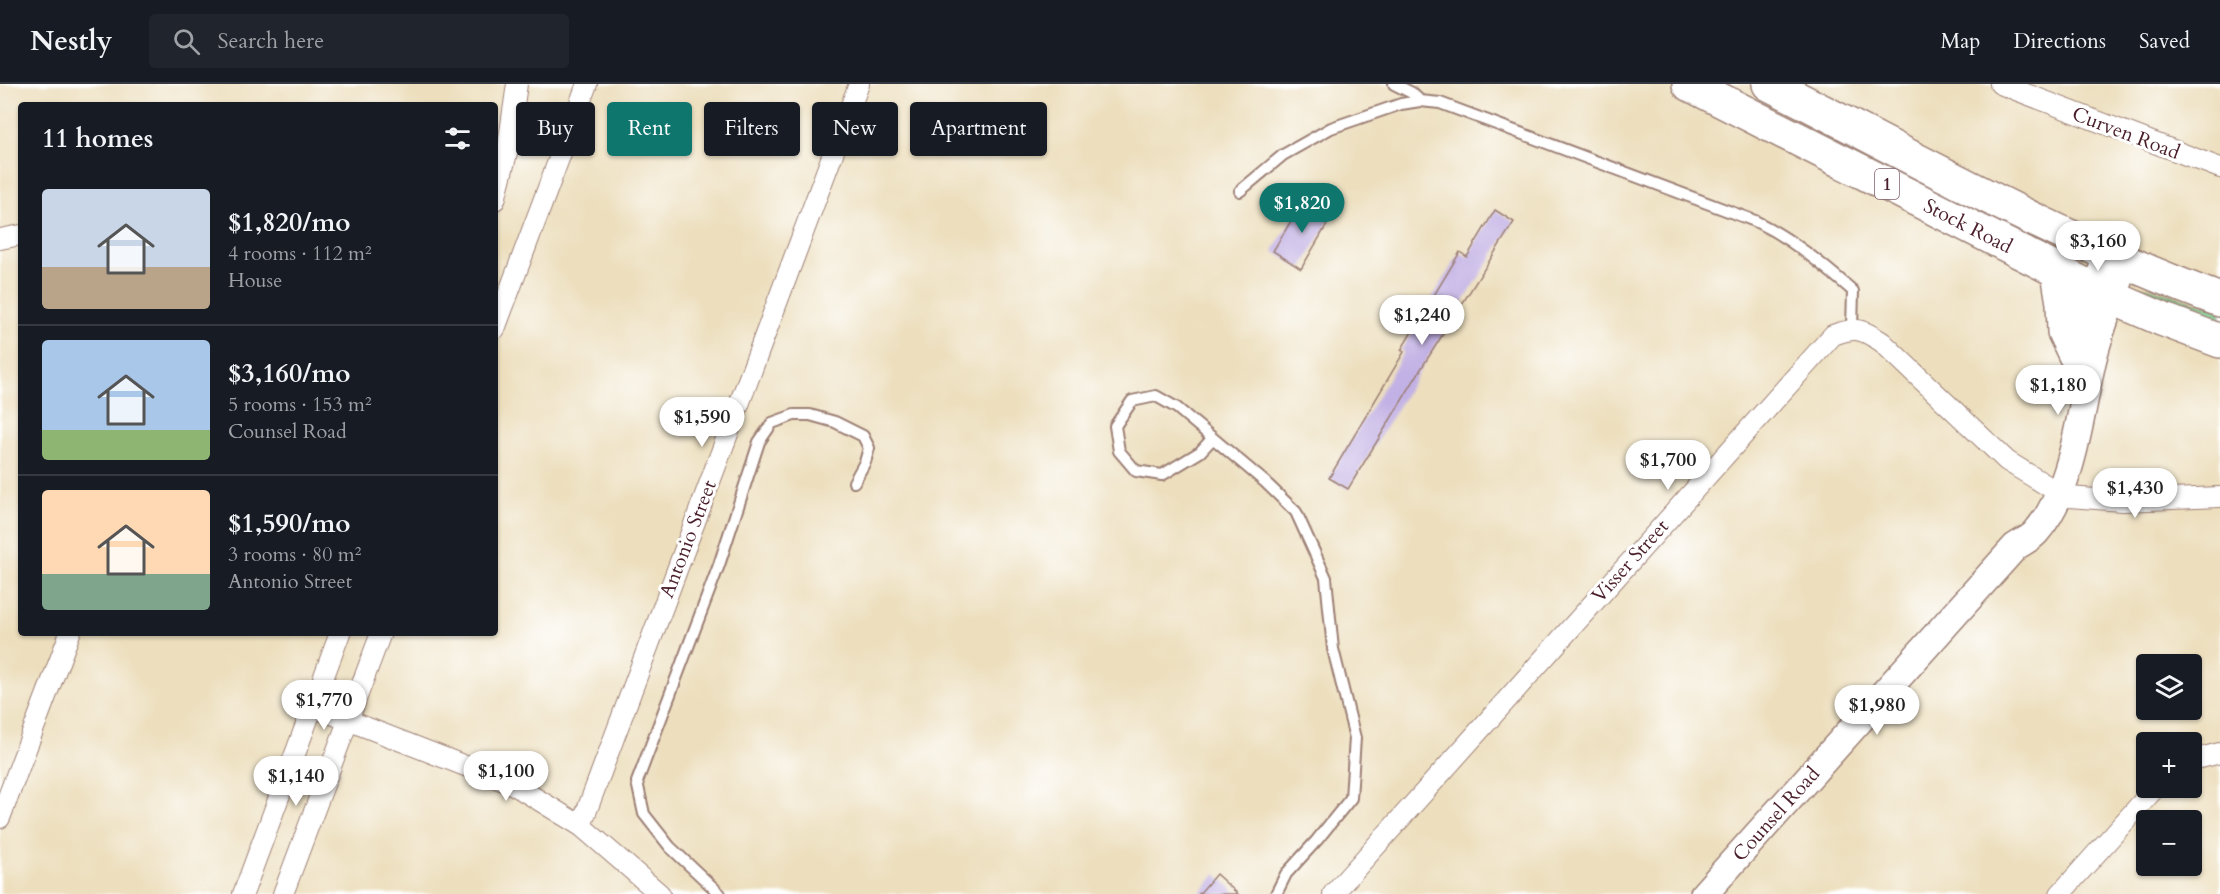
<!DOCTYPE html>
<meta charset="utf-8">
<style>
:root{--surface:#171b24;--page:#20242c;--text:#f1f3f6;--muted:#9ea1a6;--line:#363941;--accent:#0f766e}
body{margin:0;font-family:Cardo,serif;background:var(--page);color:var(--text);height:100vh;display:flex;flex-direction:column;font-size:22px;white-space:nowrap}
*{box-sizing:border-box;margin:0}
p{font-size:20px;color:var(--muted)}
.icon{flex:none;width:33px;height:33px;fill:none;stroke:currentColor;stroke-width:2;stroke-linecap:round;stroke-linejoin:round}
.map{position:relative;flex:1;overflow:hidden}
.drawer{position:absolute;left:18px;top:18px;width:480px;height:534px;display:flex;flex-direction:column;background:var(--surface);border-radius:6px;box-shadow:0 2px 4px #0004}
.drawer>*{flex:none}
.hud{position:absolute;left:516px;top:18px;width:570px;height:54px;display:flex;gap:12px}
.tools{position:absolute;left:2136px;top:570px;display:grid;gap:12px}
.tools a{display:grid;place-items:center;width:66px;height:66px;border-radius:6px;background:var(--surface);box-shadow:0 2px 4px #0004;font-size:30px}
.price{position:absolute;translate:-50% -51px;padding:0 14px;border-radius:21px;background:#fff;color:#222;font-size:20px;line-height:39px;filter:drop-shadow(0 2px 3px #0008)}
.price::after{content:'';position:absolute;left:50%;top:36px;width:18px;height:14px;margin-left:-9px;background:inherit;clip-path:polygon(0 0,100% 0,50% 100%)}
.price.selected{background:var(--accent);color:#fff}
ul{padding:0;list-style:none}
li{display:flex;align-items:center;gap:18px;height:150px;padding:0 24px}
li+li{border-top:2px solid var(--line)}
li span{display:grid;place-items:center;flex:none;width:168px;height:120px;border-radius:6px;color:#555}
li>.icon{margin-inline-start:auto}
span .icon{width:72px;height:72px;fill:#fffc;stroke-width:1}
li b{font-size:26px}
h2{display:flex;justify-content:space-between;align-items:center;height:72px;padding:0 24px;font-size:26px}
.tag{padding:0 21px;border-radius:6px;background:var(--surface);box-shadow:0 2px 4px #0004;font-size:21px;line-height:54px}
.tag.selected{background:var(--accent);color:#fff}
header{display:flex;align-items:center;gap:36px;box-sizing:border-box;height:84px;padding:0 30px;background:var(--surface);border-bottom:2px solid var(--line)}
header strong{font-size:28px}
nav{display:flex;gap:33px;margin-inline-start:auto;font-size:21px}
.search{width:420px;height:54px;background:var(--page);display:flex;align-items:center;gap:15px;box-sizing:border-box;padding:0 21px;border-radius:6px;color:var(--muted);font-size:22px}
.map>svg:first-child{display:block}
</style>
<header>
<strong>Nestly</strong>
<div class="search"><svg class="icon" aria-label="search" viewBox="0 0 24 24"><circle cx="10" cy="10" r="6"/><path d="M15 15l6 6"/></svg>Search here</div>
<nav><a>Map</a><a>Directions</a><a>Saved</a></nav>
</header>
<div class="map">
<svg width="2220" height="810" viewBox="0 0 2220 810">
<rect width="100%" height="100%" fill="#fff"/>
<filter id="ink" filterUnits="userSpaceOnUse"><feTurbulence type="fractalNoise" baseFrequency=".0167" numOctaves="2"/><feDisplacementMap in="SourceGraphic" scale="12" xChannelSelector="R" yChannelSelector="G"/><feConvolveMatrix kernelMatrix="1 2 1 2 8 2 1 2 1" color-interpolation-filters="sRGB"/></filter>
<filter id="wash" filterUnits="userSpaceOnUse"><feTurbulence type="fractalNoise" baseFrequency=".008" numOctaves="4" result="noise"/><feDisplacementMap in="SourceGraphic" scale="24" xChannelSelector="R" yChannelSelector="G"/><feGaussianBlur stdDeviation="1.35" result="paint"/><feColorMatrix in="noise" values="0 0 0 0 0 0 0 0 0 0 0 0 0 0 0 0 0 1.4 0 .05"/><feComposite in="paint" operator="in"/></filter>
<g filter="url(#wash)">
<rect width="100%" height="100%" fill="#eddfbe"/>
<polygon fill="#88d999" stroke="#697c62" stroke-width="1.5" points="2136,203 2150,204 2220,226 2220,245 2135,212"/>
<g id="blocks">
<g fill="#c2b1e4">
<polygon points="1304,115 1332,132 1301,185 1273,167"/>
<polygon points="1495,126 1514,138 1424,280 1348,405 1329,394 1404,268 1401,266 1460,168 1467,173"/>
<polygon points="1216,790 1238,810 1199,810"/>
</g>
</g>
</g>
<g filter="url(#ink)">
<use href="#blocks" fill-opacity="0" stroke="#9c7f74" stroke-width="1.5"/>
<g fill="none" stroke-linecap="round" stroke-linejoin="round">
<g stroke="#9c7f74" stroke-width="14">
<g id="lane">
<polyline points="1394,0 1412,9 1420,17"/>
<path d="M1240 107 1283 71 1331 44 1401 20 1420 17 1440 19 1755 137C1792 155 1822 180 1853 207L1852 244"/>
<polyline points="1212,355 1200,368 1162,391 1136,387 1119,367 1115,342 1132,317 1156,312 1177,324 1265,398 1296,428 1326,494 1333,565 1355,654 1351,714 1317,756 1286,790 1276,810"/>
<polyline points="720,810 670,763 644,730 637,698 719,481 759,358 772,339 794,331 810,331 835,338 863,352 869,364 865,378 854,398"/>
</g>
</g>
<g stroke="#9c7f74" stroke-width="22">
<g id="street">
<polyline points="2000,0 2220,84"/>
<polyline points="495,116 507,69 517,0"/>
<polyline points="0,155 21,151"/>
<polyline points="495,245 587,0"/>
<polyline points="314,623 514,701 581,742 660,810"/>
<polyline points="2192,676 2220,669"/>
<polyline points="0,734 70,549"/>
<polyline points="581,742 859,0"/>
<polyline points="243,810 340,549"/>
<polyline points="283,810 381,549"/>
<path d="M1333 810 1833 251C1856 243 1861 244 1882 258L2007 377 2059 409 2069 413 2123 417 2220 413"/>
<polyline points="2060,810 2155,704"/>
</g>
</g>
<g stroke="#9c7f74" stroke-width="30">
<g id="secondary">
<polyline points="2077,266 2090,218 2108,171"/>
<path d="M1704 810 2015 463C2022 458 2032 454 2037 447 2074 404 2080 327 2093 274 2101 241 2114 210 2126 179"/>
</g>
</g>
<g stroke="#9c7f74" stroke-width="36">
<g id="highway">
<polyline points="1689,0 2095,206 2164,236 2220,257"/>
<path d="M1769 0C1917 75 2063 158 2220 216"/>
<polyline points="2058,188 2063,219 2064,248 2075,271"/>
</g>
</g>
<use href="#lane" stroke="#fff" stroke-width="10"/>
<use href="#street" stroke="#fff" stroke-width="20"/>
<use href="#secondary" stroke="#fff" stroke-width="27"/>
<use href="#highway" stroke="#fff" stroke-width="33"/>
</g>
</g>
<g text-anchor="middle" dominant-baseline="central" stroke-width="6" stroke-linejoin="round" paint-order="stroke">
<rect fill="#fff" stroke="#80626b" stroke-width="1.5" x="1875" y="85" width="24" height="30" rx="4.5"/>
<g font-size="18" font-weight="bold" fill="#4a1f2b">
<text x="1887" y="100">1</text>
</g>
<g font-size="20" fill="#4a1f2b" stroke="#fff">
<text transform="translate(2126 49) rotate(21)">Curven Road</text>
<text transform="translate(1968 142) rotate(27)">Stock Road</text>
<text transform="translate(688 455) rotate(-69)">Antonio Street</text>
<text transform="translate(1630 477) rotate(-48)">Visser Street</text>
<text transform="translate(1776 730) rotate(-48)">Counsel Road</text>
</g>
</g>
</svg>
<div class="tools">
<a><svg class="icon" aria-label="layers" viewBox="0 0 24 24"><path d="M12 4l9 5-9 5-9-5zM3 14l9 5 9-5"/></svg></a>
<a>+</a>
<a>−</a>
</div>
<b class="price selected" style="left:1302px;top:150px">$1,820</b>
<b class="price" style="left:2098px;top:188px">$3,160</b>
<b class="price" style="left:1422px;top:262px">$1,240</b>
<b class="price" style="left:2058px;top:332px">$1,180</b>
<b class="price" style="left:702px;top:364px">$1,590</b>
<b class="price" style="left:1668px;top:407px">$1,700</b>
<b class="price" style="left:2135px;top:435px">$1,430</b>
<b class="price" style="left:324px;top:647px">$1,770</b>
<b class="price" style="left:1877px;top:652px">$1,980</b>
<b class="price" style="left:506px;top:718px">$1,100</b>
<b class="price" style="left:296px;top:723px">$1,140</b>
<div class="hud">
<a class="tag">Buy</a>
<a class="tag selected">Rent</a>
<a class="tag">Filters</a>
<a class="tag">New</a>
<a class="tag">Apartment</a>
</div>
<section class="drawer">
<h2>11 homes<svg class="icon" aria-label="filters" viewBox="0 0 24 24"><path d="M4 7h16M4 17h16"/><circle cx="9" cy="7" r="2"/><circle cx="15" cy="17" r="2"/></svg></h2>
<ul>
<li><span style="background:linear-gradient(#c9d6e8 65%,#b9a48a 0)"><svg class="icon" aria-label="home" viewBox="0 0 24 24"><path d="M3 11l9-7 9 7M6 9v11h12V9"/></svg></span><div><b>$1,820/mo</b><p>4 rooms · 112 m²</p><p>House</p></div></li>
<li><span style="background:linear-gradient(#a9c7e8 75%,#8fb573 0)"><svg class="icon" aria-label="home" viewBox="0 0 24 24"><path d="M3 11l9-7 9 7M6 9v11h12V9"/></svg></span><div><b>$3,160/mo</b><p>5 rooms · 153 m²</p><p>Counsel Road</p></div></li>
<li><span style="background:linear-gradient(#ffd9b3 70%,#7fa58c 0)"><svg class="icon" aria-label="home" viewBox="0 0 24 24"><path d="M3 11l9-7 9 7M6 9v11h12V9"/></svg></span><div><b>$1,590/mo</b><p>3 rooms · 80 m²</p><p>Antonio Street</p></div></li>
</ul>
</section>
</div>
